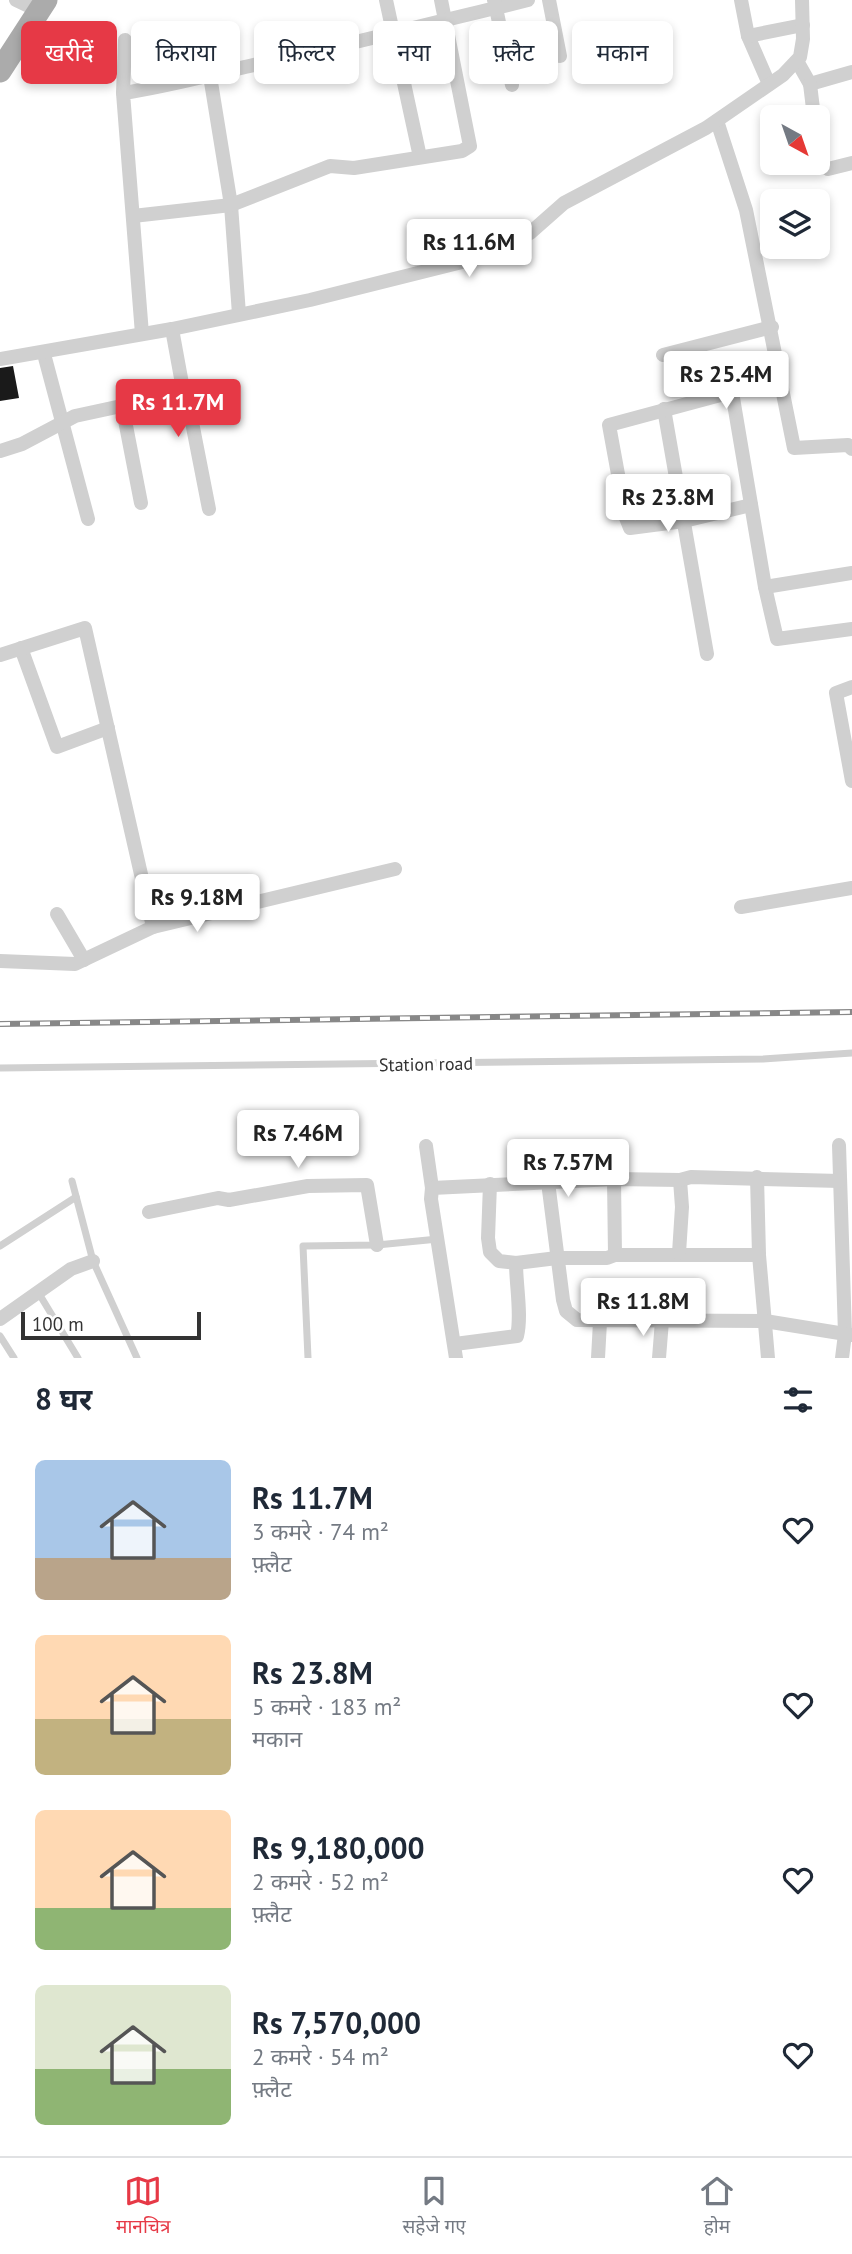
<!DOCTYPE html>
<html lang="hi">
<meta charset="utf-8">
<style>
:root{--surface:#fff;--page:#f6f6f7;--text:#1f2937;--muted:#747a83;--line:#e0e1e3;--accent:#e63946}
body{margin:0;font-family:"PT Sans","Noto Sans Devanagari",sans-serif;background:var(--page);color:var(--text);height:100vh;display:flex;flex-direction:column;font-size:26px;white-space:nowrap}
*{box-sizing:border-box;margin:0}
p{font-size:23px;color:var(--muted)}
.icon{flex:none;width:38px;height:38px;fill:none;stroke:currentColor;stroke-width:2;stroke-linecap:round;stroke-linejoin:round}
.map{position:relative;height:1358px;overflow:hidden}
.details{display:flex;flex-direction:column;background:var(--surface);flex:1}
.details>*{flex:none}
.guide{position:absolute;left:21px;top:21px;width:810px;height:63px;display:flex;gap:14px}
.needle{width:46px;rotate:140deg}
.tools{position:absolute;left:760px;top:105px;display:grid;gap:14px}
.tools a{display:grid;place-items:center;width:70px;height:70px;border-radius:10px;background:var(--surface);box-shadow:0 4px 10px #0003;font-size:35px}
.scale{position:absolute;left:21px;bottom:18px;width:180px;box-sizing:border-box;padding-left:7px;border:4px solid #333;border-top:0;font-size:19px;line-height:24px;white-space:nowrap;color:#333;-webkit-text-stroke:5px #fff;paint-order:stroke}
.price{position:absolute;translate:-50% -60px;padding:0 16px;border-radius:7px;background:#fff;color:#222;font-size:23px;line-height:46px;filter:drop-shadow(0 2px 4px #0008)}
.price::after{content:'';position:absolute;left:50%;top:42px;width:21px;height:16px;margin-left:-10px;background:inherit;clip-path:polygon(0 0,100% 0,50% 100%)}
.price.on{background:var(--accent);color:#fff}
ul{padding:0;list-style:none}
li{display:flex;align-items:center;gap:21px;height:175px;padding:0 35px}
li span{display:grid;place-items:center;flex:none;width:196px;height:140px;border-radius:10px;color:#555}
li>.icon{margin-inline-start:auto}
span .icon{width:84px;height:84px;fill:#fffc;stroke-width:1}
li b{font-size:30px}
h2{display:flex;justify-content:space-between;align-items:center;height:84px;padding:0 35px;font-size:30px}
.pill{padding:0 24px;border-radius:10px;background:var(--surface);box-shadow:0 4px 10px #0003;font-size:24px;line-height:63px}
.pill.on{background:var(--accent);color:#fff}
.tabs{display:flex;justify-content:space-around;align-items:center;height:98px;border-top:2px solid var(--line);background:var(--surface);font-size:19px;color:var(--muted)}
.tabs a{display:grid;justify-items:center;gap:4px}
.tabs .on{color:var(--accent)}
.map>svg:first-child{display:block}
</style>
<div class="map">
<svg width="852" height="1358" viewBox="0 0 852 1358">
<rect width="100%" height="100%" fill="#fff"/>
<polygon fill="#1a1a1a" points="13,366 19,398 0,401 0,368"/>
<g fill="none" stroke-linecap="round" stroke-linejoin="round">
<g stroke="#d0d0d0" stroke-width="7">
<polyline points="0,1068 763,1059 852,1053"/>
<polyline points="72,1181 93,1261 137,1358"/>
<polyline points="0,1246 76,1197"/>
<polyline points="38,1292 78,1358"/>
<polyline points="0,1336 14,1358"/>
<polyline points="308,1358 303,1246 377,1245 438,1239"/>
</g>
<g stroke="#d0d0d0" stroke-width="14">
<polyline points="16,0 39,11"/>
<polyline points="386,0 420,157"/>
<polyline points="549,0 560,56"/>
<polyline points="741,0 748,36 769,84"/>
<polyline points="748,36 803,25"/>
<polyline points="797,61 810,84 852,72"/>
<polyline points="210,76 231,205 239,314"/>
<polyline points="810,84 814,117"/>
<polyline points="512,85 496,8 528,0"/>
<polyline points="123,93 125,40"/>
<polyline points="717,121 746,210 794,448 848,445 852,449"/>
<polyline points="817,145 819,162 828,169 852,163"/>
<polyline points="133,216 231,205 330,166 354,168 462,151 470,146 441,0"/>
<polyline points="172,329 185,400"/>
<path d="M142 334 123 93C171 86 216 73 263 63 341 47 418 26 496 8L494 0"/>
<polyline points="44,354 88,519"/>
<polyline points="663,355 772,327"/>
<polyline points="0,359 172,329 310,300 482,257 530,233 564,203 706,128 783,75 800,57 803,39 802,0"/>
<polyline points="732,392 765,587 777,639 852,629"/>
<polyline points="122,405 141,503"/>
<polyline points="664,409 707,654"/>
<polyline points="0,451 22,444 75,416 177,394 185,400 190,412 209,509"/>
<polyline points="751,505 684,521 630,528 626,518 609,425 780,379"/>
<polyline points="765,587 852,573"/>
<polyline points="21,648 57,747 108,728"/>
<polyline points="0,655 85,628 153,927"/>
<polyline points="852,687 836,693 852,781"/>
<polyline points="741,907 852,888"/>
<polyline points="57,914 84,960"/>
<polyline points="0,961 75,964 153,927 395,869"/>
<polyline points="839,1145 845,1334 842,1358"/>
<polyline points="426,1146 432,1188"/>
<polyline points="757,1177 759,1255 768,1358"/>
<polyline points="614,1179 615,1255"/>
<polyline points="548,1182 563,1300 566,1311 577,1320 765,1321 852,1335"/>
<polyline points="490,1184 488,1238 490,1252 499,1261 516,1263 557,1258 607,1258 615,1255 759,1255"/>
<polyline points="149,1212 218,1198 229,1200 308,1186 367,1185 377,1245"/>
<polyline points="679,1253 682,1207 680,1180"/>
<polyline points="0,1319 71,1269 93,1261"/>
<path d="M455 1344 517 1336C522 1316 516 1285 516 1263"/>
<polyline points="456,1358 431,1199 432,1188 614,1179 680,1180 691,1177 840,1181"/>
<polyline points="598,1358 600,1322"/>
<polyline points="659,1358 662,1321"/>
</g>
<polyline stroke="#ababab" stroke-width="23" points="0,71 46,0"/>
<g stroke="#888" stroke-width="6">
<polyline id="rail" points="0,1024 852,1012"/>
</g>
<use href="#rail" stroke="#fff" stroke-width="3.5" stroke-dasharray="10" stroke-linecap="butt"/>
</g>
<g text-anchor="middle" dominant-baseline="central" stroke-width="7" stroke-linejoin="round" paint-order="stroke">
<g font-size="18" fill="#333" stroke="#fff">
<text transform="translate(426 1064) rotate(-1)">Station road</text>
</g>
</g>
</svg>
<div class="tools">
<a><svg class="needle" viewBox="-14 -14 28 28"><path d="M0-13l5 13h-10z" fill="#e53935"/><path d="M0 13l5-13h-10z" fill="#747a83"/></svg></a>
<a><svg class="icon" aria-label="layers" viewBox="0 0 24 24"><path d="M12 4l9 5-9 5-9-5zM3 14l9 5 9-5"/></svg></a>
</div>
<div class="scale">100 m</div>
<b class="price" style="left:469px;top:279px">Rs 11.6M</b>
<b class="price" style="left:726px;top:411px">Rs 25.4M</b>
<b class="price on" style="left:178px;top:439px">Rs 11.7M</b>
<b class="price" style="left:668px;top:534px">Rs 23.8M</b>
<b class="price" style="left:197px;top:934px">Rs 9.18M</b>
<b class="price" style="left:298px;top:1170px">Rs 7.46M</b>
<b class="price" style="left:568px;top:1199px">Rs 7.57M</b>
<b class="price" style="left:643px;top:1338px">Rs 11.8M</b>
<div class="guide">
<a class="pill on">खरीदें</a>
<a class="pill">किराया</a>
<a class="pill">फ़िल्टर</a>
<a class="pill">नया</a>
<a class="pill">फ़्लैट</a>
<a class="pill">मकान</a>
</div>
</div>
<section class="details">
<h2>8 घर<svg class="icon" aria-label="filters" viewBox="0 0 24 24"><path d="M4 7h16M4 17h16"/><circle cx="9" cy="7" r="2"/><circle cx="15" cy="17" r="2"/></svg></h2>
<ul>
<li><span style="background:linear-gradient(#a9c7e8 70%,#b9a48a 0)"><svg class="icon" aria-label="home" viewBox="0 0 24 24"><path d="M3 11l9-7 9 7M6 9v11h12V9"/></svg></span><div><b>Rs 11.7M</b><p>3 कमरे · 74 m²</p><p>फ़्लैट</p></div><svg class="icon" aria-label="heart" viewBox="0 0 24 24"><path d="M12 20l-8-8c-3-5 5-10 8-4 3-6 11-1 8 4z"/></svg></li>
<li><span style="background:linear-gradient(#ffd9b3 60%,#c2b280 0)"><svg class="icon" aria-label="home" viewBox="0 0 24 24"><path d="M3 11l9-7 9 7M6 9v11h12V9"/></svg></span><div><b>Rs 23.8M</b><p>5 कमरे · 183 m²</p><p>मकान</p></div><svg class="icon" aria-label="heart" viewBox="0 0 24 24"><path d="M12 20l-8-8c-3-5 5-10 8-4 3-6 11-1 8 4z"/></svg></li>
<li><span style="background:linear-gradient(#ffd9b3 70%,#8fb573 0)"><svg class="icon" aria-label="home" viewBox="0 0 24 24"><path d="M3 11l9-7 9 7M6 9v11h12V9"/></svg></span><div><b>Rs 9,180,000</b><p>2 कमरे · 52 m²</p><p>फ़्लैट</p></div><svg class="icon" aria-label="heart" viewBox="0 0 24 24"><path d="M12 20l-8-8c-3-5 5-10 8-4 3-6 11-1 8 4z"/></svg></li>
<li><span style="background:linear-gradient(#dfe7d0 60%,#8fb573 0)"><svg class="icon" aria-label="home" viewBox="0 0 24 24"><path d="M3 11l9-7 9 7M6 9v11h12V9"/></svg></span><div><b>Rs 7,570,000</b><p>2 कमरे · 54 m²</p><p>फ़्लैट</p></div><svg class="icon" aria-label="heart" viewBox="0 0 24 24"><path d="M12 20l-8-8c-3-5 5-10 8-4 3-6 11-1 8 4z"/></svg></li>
</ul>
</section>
<nav class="tabs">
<a class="on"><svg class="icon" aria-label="map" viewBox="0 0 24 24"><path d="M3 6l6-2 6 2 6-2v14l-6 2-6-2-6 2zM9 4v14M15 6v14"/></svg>मानचित्र</a>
<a><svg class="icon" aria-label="saved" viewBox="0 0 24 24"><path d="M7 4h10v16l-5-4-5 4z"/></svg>सहेजे गए</a>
<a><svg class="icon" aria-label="home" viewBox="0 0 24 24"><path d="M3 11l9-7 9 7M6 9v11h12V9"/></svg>होम</a>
</nav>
